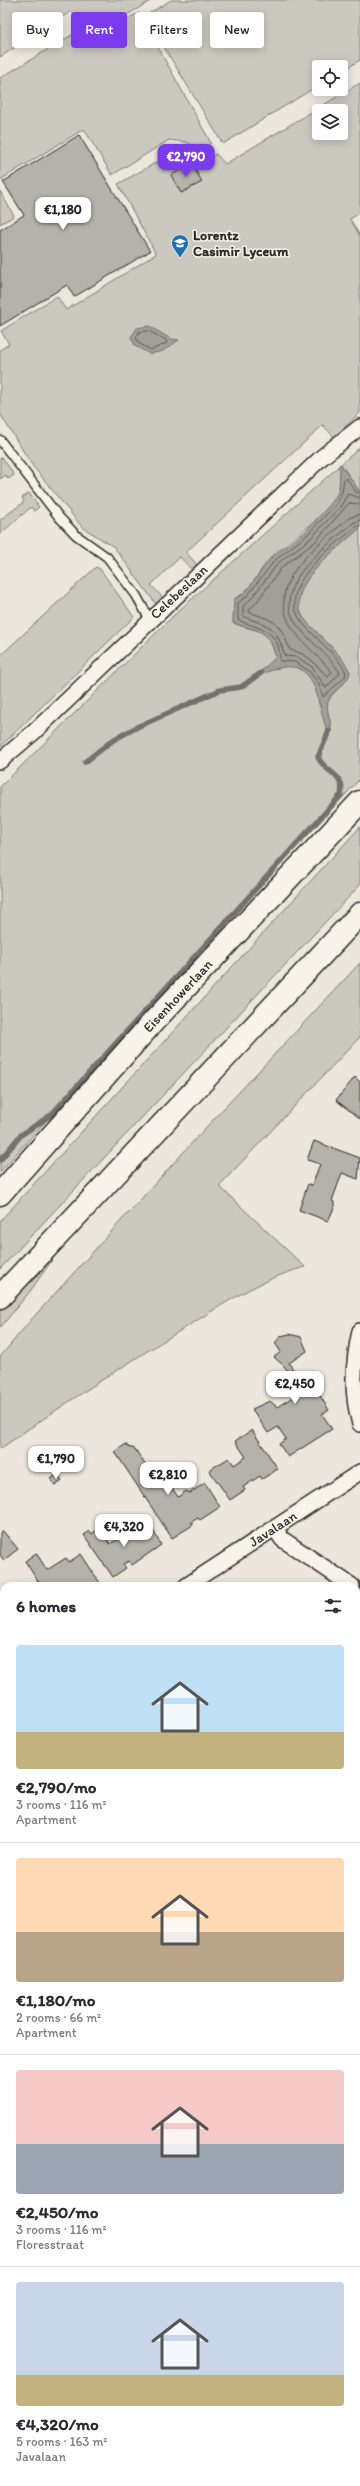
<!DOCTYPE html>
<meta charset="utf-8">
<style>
:root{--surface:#fff;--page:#f2f2f3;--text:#2b2b33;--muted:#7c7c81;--line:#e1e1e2;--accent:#7c3aed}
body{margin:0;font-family:Itim,sans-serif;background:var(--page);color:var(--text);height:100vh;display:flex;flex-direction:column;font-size:15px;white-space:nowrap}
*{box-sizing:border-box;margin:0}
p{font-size:13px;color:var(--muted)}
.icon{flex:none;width:22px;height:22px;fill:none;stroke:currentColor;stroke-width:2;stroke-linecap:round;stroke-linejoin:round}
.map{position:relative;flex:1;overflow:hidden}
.panel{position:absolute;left:0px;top:1582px;width:360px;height:904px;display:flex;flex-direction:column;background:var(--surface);border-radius:12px 12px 0 0;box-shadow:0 2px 10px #0003}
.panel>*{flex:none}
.top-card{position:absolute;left:12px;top:12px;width:336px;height:36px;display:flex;gap:8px}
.buttons{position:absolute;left:312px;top:60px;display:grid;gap:8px}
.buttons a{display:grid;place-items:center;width:36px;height:36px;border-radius:4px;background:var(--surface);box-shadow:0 2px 10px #0003;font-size:20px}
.price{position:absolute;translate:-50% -34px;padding:0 9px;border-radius:8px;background:#fff;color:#222;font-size:13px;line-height:26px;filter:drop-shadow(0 1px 2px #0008)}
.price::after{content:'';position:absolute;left:50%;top:24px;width:12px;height:9px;margin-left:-6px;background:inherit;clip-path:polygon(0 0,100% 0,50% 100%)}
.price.on{background:var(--accent);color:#fff}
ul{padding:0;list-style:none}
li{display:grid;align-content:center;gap:8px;height:212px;padding:0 16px}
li+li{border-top:1px solid var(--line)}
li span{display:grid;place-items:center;height:124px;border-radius:4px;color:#555}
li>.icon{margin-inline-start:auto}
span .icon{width:72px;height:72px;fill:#fffc;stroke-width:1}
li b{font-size:17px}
h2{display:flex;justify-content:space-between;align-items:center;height:48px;padding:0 16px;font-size:17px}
.pill{padding:0 14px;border-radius:4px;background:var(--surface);box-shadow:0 2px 10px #0003;font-size:14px;line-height:36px}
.pill.on{background:var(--accent);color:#fff}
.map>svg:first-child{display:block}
</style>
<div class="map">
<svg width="360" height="2486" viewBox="0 0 360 2486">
<rect width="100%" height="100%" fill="#ebe7dd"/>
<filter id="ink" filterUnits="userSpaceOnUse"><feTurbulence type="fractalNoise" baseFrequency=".025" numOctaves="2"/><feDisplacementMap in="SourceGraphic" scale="8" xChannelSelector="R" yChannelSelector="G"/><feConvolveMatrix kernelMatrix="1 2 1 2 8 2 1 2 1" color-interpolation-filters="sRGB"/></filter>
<g filter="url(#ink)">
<g fill="#cbc8bf" stroke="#7b7a75" fill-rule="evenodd">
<polygon points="0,0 152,0 93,35 139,13 211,143 203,151 186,142 169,140 112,175 84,129 0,180 0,78 82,29 72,11 0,57"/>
<polygon points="171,0 360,0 360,60 341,72 341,67 319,67 319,85 223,144 145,16"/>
<path d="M360 83V213L350 219 360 236V413L334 437 323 425 186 552 197 565 192 570 180 557 151 585 163 598 156 604 114 547 82 527 32 465 0 414V350L9 344 1 331 57 296 66 310 156 254 118 184 173 153 197 164 216 154 225 164ZM319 111H341V133H319Z"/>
<polygon points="0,191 14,216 0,224"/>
<path d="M360 447V492L341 464C339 473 341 484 338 492 330 514 290 540 272 556 258 570 253 590 234 599L233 623C260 634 266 625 276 657L261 672 262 674C284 664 301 660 315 686 318 691 317 698 319 704 321 711 327 719 331 726 330 720 327 712 327 706 328 692 348 686 350 672 340 652 320 637 306 621 278 589 339 548 360 528V779L180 972 0 1172V787L172 617Z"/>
<polygon points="2,457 14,475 8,479 6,475 0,479 0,459"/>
<polygon points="29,493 39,507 34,511 31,507 0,534 0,520 24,502 22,498"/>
<polygon points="96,567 100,569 134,617 0,747 0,656"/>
<polygon points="360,827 360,885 0,1269 0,1221"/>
<path d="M360 963V1037L219 1186 305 1267C260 1279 222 1305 183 1329 121 1367 59 1407 0 1449V1357L30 1321 211 1122Z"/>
<polygon points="68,1237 31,1290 0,1328 0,1309"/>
<polygon points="4,1766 4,1807 0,1811 0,1771"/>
<polygon points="4,2403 4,2451 1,2454 0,2406"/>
</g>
<g fill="#a29f98" stroke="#72716c">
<polygon points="149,326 171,339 179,340 163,351 150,354 135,346 131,337 137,328"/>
<path d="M340 464 360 492V528C339 548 278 589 306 621 320 637 340 652 350 672 348 685 334 688 329 699 324 709 332 721 331 731H327C314 693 317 649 262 674L260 672 276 657C267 627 260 632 233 623L234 599 244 594 272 557 305 532 333 501 339 491 340 469 338 467Z"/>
</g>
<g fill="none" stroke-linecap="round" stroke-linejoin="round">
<g stroke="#5b5957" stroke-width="1">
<polygon points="149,331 166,340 167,343 151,350 138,343 136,337 139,332"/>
<path d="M360 493 356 492 347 479H344L342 492 336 504 307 535 275 560 247 596 238 603V620C261 630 280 629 280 661L295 662 309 671 319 684 323 697 345 677 346 672C336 653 315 639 302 622 274 586 332 548 356 527L360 525"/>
<path d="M360 498 348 494 340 507 311 538 278 563 251 599 243 606V616C273 629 274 623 285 656L297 657 312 667 326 688 340 673C329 655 310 642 297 625 268 585 327 547 353 523L360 520"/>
<path d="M360 504 349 503 315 542 282 567 256 603 249 610V612C278 622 279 622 290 650 309 653 315 665 328 677L332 672C320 657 301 643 291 626 264 581 319 545 349 518L360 514"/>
</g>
<g stroke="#72716c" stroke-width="5.5">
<polyline points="85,762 113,740 139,726 220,690 241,687 261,673"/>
<path d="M0 1160 21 1135 51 1115 341 795C346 773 325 774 318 757L329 731"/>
</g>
</g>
<g fill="#b5b2ab" stroke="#2b2b2b">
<polygon points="79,135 150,251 74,297 67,285 0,326 0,230 24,215 3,182"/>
<polygon points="192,164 202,182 181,193 171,175"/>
<polygon points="355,1077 360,1082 360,1119 336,1100"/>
<polygon points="314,1141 360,1158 358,1179 342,1173 332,1201 334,1202 334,1208 328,1221 299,1210 308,1184 312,1185 320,1164 307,1160"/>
<polygon points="289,1334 301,1337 307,1351 289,1363 308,1393 315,1388 329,1410 322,1414 332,1429 288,1457 279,1444 286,1439 278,1427 268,1433 252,1409 270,1401 277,1407 301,1392 285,1367 274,1357 281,1352 275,1343 281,1336"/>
<polygon points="252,1430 278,1469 262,1479 260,1476 243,1487 245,1490 230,1500 209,1470 229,1458 234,1465 246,1457 235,1441"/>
<polygon points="126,1444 128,1447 135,1449 146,1466 145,1472 149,1479 158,1472 162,1473 178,1497 186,1491 190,1493 205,1483 220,1507 200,1520 198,1518 191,1522 193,1525 172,1538 115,1452"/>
<polygon points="58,1474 62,1481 55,1486 51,1479"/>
<polygon points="149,1523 161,1545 132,1565 129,1561 123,1564 126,1568 113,1577 84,1535 90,1531 92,1534 97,1530 100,1535 103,1533 110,1544 122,1537 123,1540"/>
<polygon points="2,1530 18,1549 4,1560 0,1555 0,1533"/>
<polygon points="36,1553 47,1570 66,1558 69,1562 81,1554 100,1583 96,1586 41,1586 25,1561"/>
<polygon points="4,1592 4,1658 0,1661 0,1595"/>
<polygon points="360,1801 360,1838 356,1834 356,1805"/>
<polygon points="360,1985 360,2019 356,2015 356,1989"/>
<polygon points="1,2022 4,2025 4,2035 0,2038"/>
<polygon points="0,2038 4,2042 4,2072 0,2068"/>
<polygon points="356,2144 360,2148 360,2165 358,2162 356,2164"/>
<polygon points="4,2191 4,2224 1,2225 0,2195"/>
<polygon points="4,2336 4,2394 2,2396 0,2340"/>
<polygon points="360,2411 360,2460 356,2456 356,2446 360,2443 356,2439 356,2415"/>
<polygon points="4,2480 4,2482 14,2482 15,2486 0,2486 0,2481"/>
<polygon points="85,2482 110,2482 106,2486 89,2486"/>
</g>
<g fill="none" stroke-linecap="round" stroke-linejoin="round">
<g stroke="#2b2b2b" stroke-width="11">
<polyline id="service" points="0,440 59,517 76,535 107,557 136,595 150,620"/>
</g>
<g stroke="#2b2b2b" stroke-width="18">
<g id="minor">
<polyline points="0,761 34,732 322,457 360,427"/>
<path d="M360 1331C353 1364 351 1391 360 1424"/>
<polyline points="275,1528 282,1539 352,1586"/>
<polyline points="186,1586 360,1472"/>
<polyline points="0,1736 4,1733"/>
<polyline points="356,1883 360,1887"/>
<polyline points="0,2291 4,2295"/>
<polyline points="144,2482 146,2486"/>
<polyline points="330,2482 333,2486"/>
<polyline points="295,2486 299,2482"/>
</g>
</g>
<g stroke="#2b2b2b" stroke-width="25">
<g id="secondary">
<polyline points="0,1896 4,1900"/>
<polyline points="0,1926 4,1930"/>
<polyline points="356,2268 360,2272"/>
<polyline points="356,2294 360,2298"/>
</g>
</g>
<g stroke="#2b2b2b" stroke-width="25">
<g id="primary">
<polyline points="0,1194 153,1022 360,802"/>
<polyline points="0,1297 360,914"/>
</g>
</g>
<use href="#service" stroke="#f7f3e8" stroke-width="8"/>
<use href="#minor" stroke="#f7f3e8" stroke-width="15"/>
<use href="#secondary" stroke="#f7f3e8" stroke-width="22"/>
<use href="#primary" stroke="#f7f3e8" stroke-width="22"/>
</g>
</g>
<defs>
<g id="school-pin" transform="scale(0.9)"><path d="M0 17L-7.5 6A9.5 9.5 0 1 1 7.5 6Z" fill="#1f6fb2" stroke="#f7f3e8"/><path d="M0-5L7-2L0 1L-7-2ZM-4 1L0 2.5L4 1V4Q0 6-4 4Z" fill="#fff"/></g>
</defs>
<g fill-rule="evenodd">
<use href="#school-pin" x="180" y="243"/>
</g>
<g text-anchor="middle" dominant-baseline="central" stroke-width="3" stroke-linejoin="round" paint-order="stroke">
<g font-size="14" font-weight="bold" fill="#2b2b2b" stroke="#f7f3e8" text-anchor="start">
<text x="193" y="235">Lorentz<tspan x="193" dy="16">Casimir Lyceum</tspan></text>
</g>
<g font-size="14" fill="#2b2b2b" stroke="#f7f3e8">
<text transform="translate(179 592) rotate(-43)">Celebeslaan</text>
<text transform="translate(178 996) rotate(-47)">Eisenhowerlaan</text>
<text transform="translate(273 1529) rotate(-33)">Javalaan</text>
</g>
</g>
</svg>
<div class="buttons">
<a><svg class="icon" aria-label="locate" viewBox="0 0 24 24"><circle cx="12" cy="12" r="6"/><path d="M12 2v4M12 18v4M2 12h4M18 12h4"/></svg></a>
<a><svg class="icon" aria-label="layers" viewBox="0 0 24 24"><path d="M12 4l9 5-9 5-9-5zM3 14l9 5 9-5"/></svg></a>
</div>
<b class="price on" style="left:186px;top:178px">€2,790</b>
<b class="price" style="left:63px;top:231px">€1,180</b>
<b class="price" style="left:295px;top:1405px">€2,450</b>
<b class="price" style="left:56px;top:1480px">€1,790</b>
<b class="price" style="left:168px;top:1496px">€2,810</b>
<b class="price" style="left:124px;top:1548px">€4,320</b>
<div class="top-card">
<a class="pill">Buy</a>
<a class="pill on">Rent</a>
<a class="pill">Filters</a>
<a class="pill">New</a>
</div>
<section class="panel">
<h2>6 homes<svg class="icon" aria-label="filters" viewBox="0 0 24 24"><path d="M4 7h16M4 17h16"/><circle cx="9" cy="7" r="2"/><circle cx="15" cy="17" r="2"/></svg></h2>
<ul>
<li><span style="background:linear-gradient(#bfe0f5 70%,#c2b280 0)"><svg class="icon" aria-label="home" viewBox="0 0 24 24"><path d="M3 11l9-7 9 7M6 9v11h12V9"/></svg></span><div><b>€2,790/mo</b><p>3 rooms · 116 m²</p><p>Apartment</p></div></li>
<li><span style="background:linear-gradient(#ffd9b3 60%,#b9a48a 0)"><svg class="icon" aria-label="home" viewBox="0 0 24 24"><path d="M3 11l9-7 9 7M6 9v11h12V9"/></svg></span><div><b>€1,180/mo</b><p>2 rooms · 66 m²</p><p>Apartment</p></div></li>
<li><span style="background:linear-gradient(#f6c9c9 60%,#9aa5b1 0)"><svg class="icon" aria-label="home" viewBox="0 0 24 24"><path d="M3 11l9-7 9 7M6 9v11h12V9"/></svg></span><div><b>€2,450/mo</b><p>3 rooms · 116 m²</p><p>Floresstraat</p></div></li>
<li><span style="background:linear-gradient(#c9d6e8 75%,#c2b280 0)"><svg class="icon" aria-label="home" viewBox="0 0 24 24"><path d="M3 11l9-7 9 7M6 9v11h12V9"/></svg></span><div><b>€4,320/mo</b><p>5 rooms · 163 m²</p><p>Javalaan</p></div></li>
</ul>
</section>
</div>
